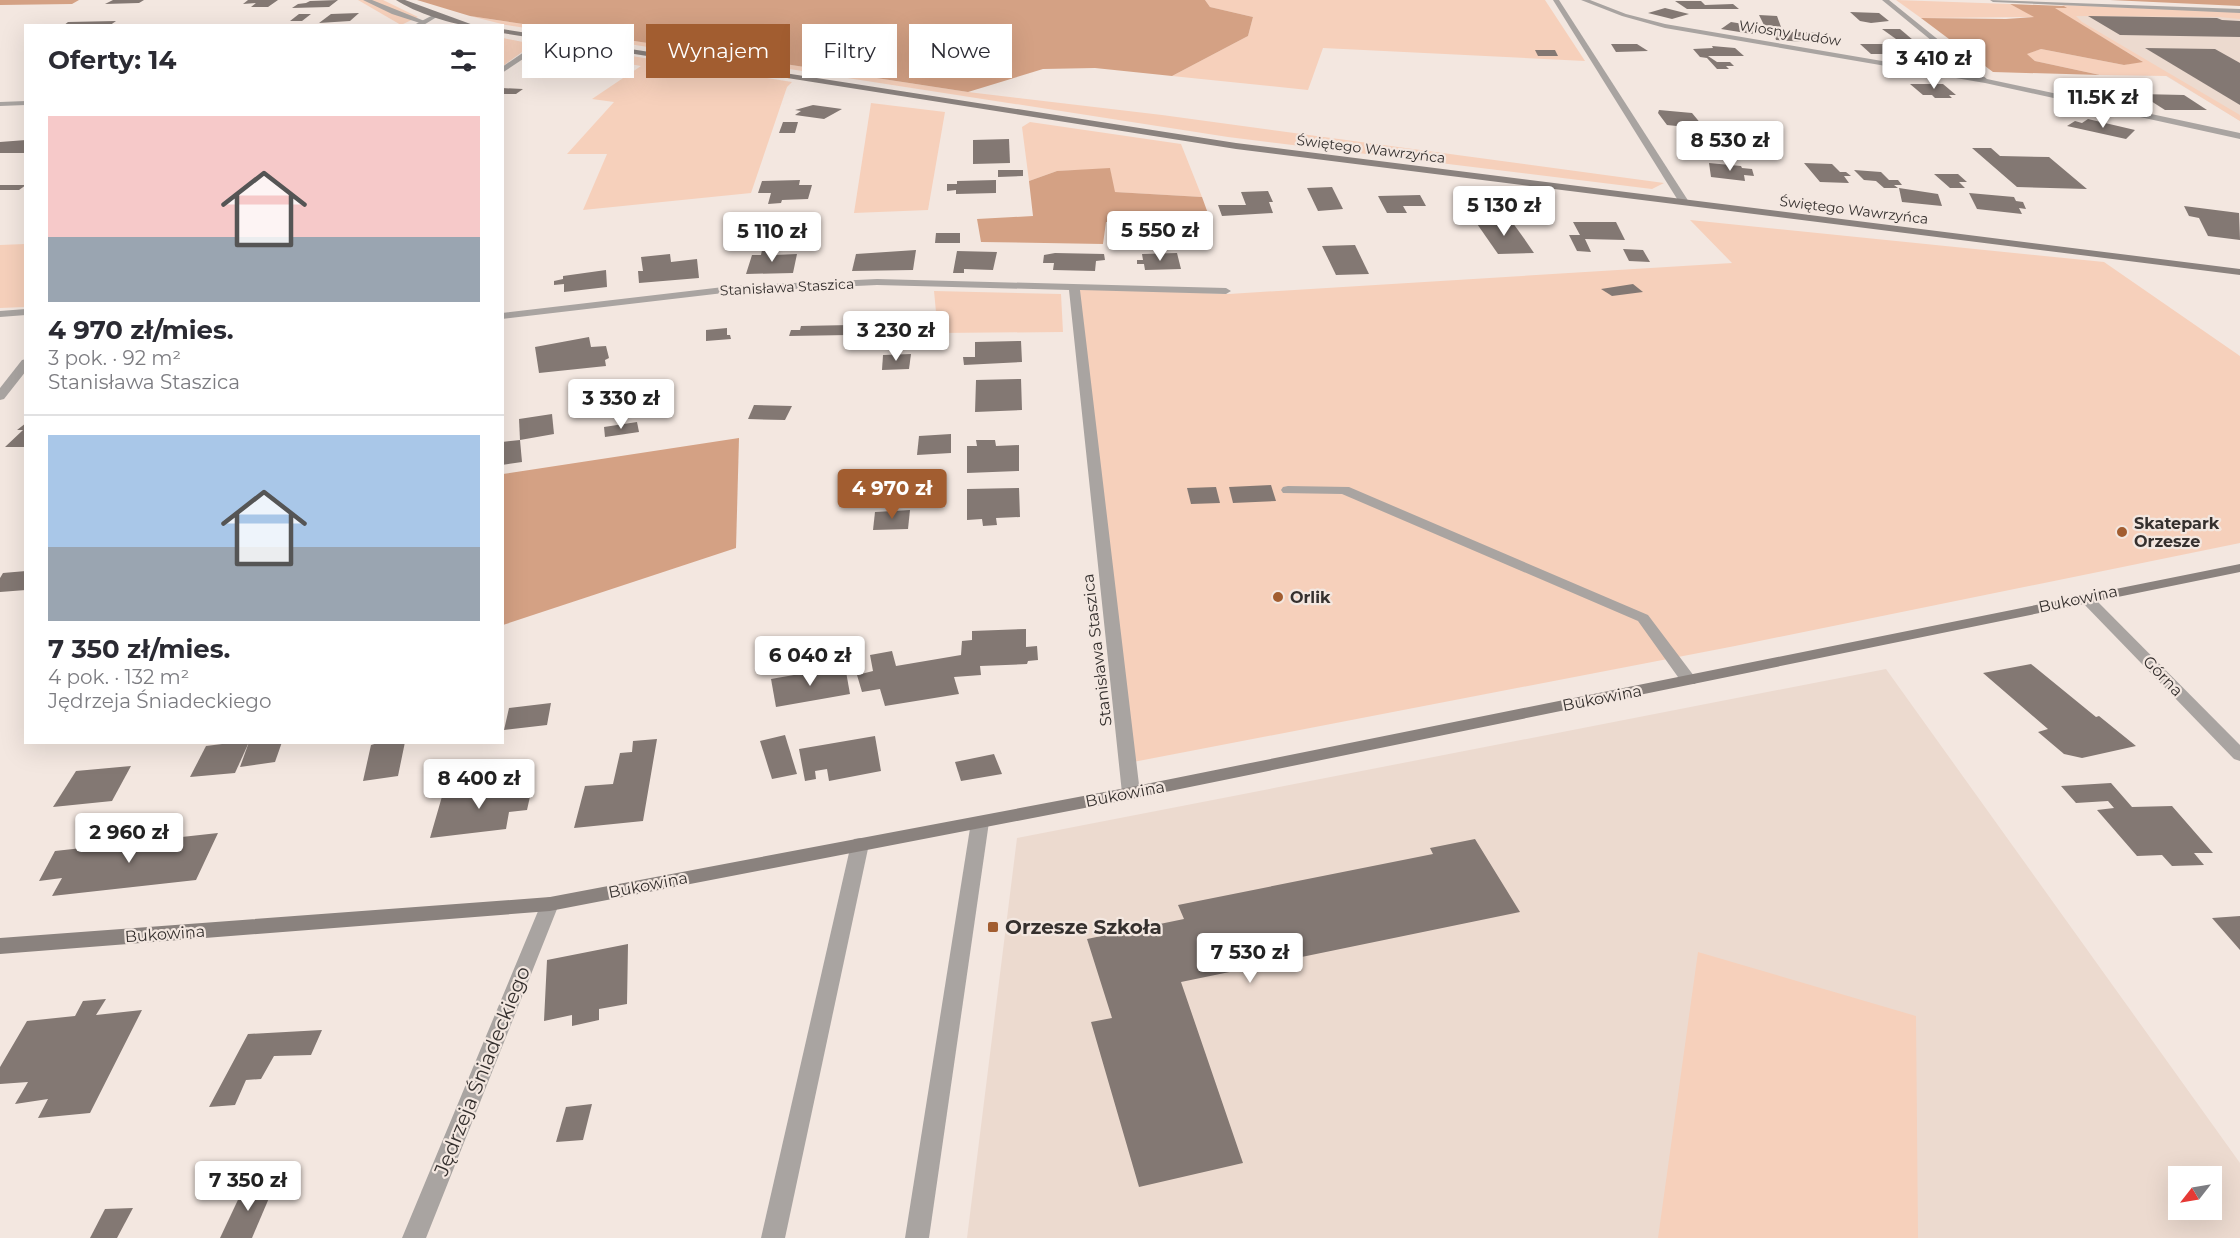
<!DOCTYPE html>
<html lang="pl">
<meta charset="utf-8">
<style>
:root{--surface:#fff;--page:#f2f2f3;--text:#2b2b33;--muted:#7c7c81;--line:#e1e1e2;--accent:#a25d30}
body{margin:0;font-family:Montserrat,sans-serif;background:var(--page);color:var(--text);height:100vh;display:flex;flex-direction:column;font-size:22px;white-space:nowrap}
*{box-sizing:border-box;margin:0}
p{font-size:20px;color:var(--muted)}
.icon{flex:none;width:33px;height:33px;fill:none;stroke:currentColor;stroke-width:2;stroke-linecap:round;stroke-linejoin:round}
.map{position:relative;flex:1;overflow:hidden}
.panel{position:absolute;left:24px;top:24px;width:480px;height:720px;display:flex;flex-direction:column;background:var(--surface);border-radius:0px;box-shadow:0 6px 24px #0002}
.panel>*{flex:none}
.banner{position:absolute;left:522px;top:24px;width:570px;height:54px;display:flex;gap:12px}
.needle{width:39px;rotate:239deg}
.fabs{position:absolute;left:2168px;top:1166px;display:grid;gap:12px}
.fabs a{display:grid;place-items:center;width:54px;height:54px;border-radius:0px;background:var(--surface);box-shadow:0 6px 24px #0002;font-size:30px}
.price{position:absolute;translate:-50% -51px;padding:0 14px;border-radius:6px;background:#fff;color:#222;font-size:20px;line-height:39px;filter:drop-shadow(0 2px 3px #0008)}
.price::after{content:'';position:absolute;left:50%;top:36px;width:18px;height:14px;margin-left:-9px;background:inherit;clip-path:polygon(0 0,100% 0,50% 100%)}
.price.current{background:var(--accent);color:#fff}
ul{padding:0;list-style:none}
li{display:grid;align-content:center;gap:12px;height:318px;padding:0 24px}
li+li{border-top:2px solid var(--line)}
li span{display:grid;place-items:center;height:186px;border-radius:0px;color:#555}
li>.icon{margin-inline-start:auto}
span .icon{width:108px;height:108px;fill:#fffc;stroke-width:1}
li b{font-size:26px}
h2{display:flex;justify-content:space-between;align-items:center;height:72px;padding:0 24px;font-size:26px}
.chip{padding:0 21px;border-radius:0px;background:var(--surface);box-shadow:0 6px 24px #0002;font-size:21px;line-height:54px}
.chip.current{background:var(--accent);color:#fff}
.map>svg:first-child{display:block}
</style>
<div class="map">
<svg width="2240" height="1238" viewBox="0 0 2240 1238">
<rect width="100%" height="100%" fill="#f3e7e0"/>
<g fill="#ecdacf" fill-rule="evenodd">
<polygon points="2054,8 2240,14 2240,121 2143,62"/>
<path d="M1886 669 2240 1163V1238H967L1017 838ZM2178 1176H2211V1209H2178Z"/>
</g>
<g fill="#f6d0bb">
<polygon points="358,0 383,0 418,17 401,25"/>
<polygon points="1205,0 1545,0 1585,61 1323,48 1308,90 1172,76 1248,36 1253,17 1210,7"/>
<polygon points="1896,0 2010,4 2036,17 1921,18"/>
<polygon points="2062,5 2240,12 2240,19 2219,17 2076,16 2082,22 2240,115 2240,121 2167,76 2100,75 2035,61 2026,54 2041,49 2124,65 2142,61 2054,8 2066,7"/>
<polygon points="470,16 968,92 1162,115 1664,183 1652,189 1228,137 506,25"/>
<polygon points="503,38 533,44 503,66"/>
<polygon points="570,46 792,82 787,87 751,193 583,210 607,154 567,154 614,102 592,99 641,66 554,51"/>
<polygon points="871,103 945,112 928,210 854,213"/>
<polygon points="1030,122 1181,144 1202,197 1114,192 1110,169 1057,171 1029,181 1022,127"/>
<polygon points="1690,220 2104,262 2240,356 2240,543 1735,646 1128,763 1074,288 1229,294 1732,263"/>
<polygon points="25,244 25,307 0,308 0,245"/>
<polygon points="934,291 1061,294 1063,332 938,333"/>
<polygon points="1698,952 1916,1016 1918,1238 1658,1238"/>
</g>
<g fill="#d4a184">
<polygon points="0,0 79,0 72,4 0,5"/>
<polygon points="417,0 1205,0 1210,7 1253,17 1248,36 1172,76 1095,68 1043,69 968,92 470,16"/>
<polygon points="2110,0 2240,0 2240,6"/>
<polygon points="2010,4 2064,6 2067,8 2055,8 2143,62 2124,65 2041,49 2027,54 2035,61 2100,75 1993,72 1921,18 2006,19 2034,17"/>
<polygon points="1110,168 1115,192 1202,197 1210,219 1106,222 1103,244 981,242 977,219 1033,216 1029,181 1057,171"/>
<polygon points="739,438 736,548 503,625 503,474"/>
</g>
<g fill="#837873">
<polygon points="113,0 144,0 139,3 105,4"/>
<polygon points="248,0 278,0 268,7 251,7 256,3 243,4"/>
<polygon points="338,0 329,7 292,8 298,4 306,3 310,1"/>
<polygon points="1675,1 1701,1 1705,5 1733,4 1739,9 1687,9"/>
<polygon points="1665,8 1689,14 1672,19 1648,13"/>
<polygon points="1850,12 1879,13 1889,21 1871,23 1860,21"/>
<polygon points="359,13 350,21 319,23 331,14"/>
<polygon points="299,14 311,14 302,21 290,21"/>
<polygon points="1759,15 1777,16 1781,27 1764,25"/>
<polygon points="2088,16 2217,18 2222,20 2240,21 2240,37 2120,35"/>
<polygon points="116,21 109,26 63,26 68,22"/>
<polygon points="1731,22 1762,27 1752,34 1721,29"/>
<polygon points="1882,29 1900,29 1913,40 1896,39"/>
<polygon points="1774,31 1821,33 1824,43 1776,40"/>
<polygon points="1611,44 1637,44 1648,51 1616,52"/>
<polygon points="1860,44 1895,44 1907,54 1871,54"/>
<polygon points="1712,46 1735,48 1744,56 1708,56 1717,62 1730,62 1734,66 1726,66 1729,69 1717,69 1707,58 1700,57 1693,49 1713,48"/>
<polygon points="2145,48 2215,49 2240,63 2240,105"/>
<polygon points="1535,50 1555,50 1558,56 1538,56"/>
<polygon points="1910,84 1943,84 1956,95 1949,95 1952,98 1935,98 1932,95 1923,95"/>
<polygon points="502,88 523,89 516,94 502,94"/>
<polygon points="2140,94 2184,95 2207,110 2165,110"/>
<polygon points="813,105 842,109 824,119 795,115 801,111 795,110"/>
<polygon points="1659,110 1692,113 1702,125 1694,125 1696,128 1667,125 1658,113"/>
<polygon points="2088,119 2135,130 2126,139 2067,126 2075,121 2082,123"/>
<polygon points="783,122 798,122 795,133 779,133"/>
<polygon points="1711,130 1753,131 1756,136 1714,135"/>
<polygon points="1009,139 1010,163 973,164 973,140"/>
<polygon points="26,140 26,153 0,153 0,142"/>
<polygon points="1726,145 1742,146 1744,153 1727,152"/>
<polygon points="1972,148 1991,148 2000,156 2049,157 2087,189 2017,187"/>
<polygon points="1709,163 1741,166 1742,168 1752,169 1754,176 1744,175 1745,181 1711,177"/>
<polygon points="1804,163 1832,164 1840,172 1846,172 1851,176 1844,176 1849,183 1820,182"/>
<polygon points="998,170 1023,170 1023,176 998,177"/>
<polygon points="1854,170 1881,172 1889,180 1898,180 1902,185 1894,185 1898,188 1884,188 1876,181 1864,180"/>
<polygon points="1934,174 1958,174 1967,182 1959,182 1965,188 1950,188"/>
<polygon points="800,180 799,185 812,185 808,199 782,200 781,203 768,204 771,193 758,193 762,181"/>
<polygon points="996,180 996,193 956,194 956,190 947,191 947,184 957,184 957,181"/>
<polygon points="0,185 26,185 19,190 0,190"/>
<polygon points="1332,187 1343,209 1318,211 1307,188"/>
<polygon points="1899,188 1938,194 1942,206 1902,202"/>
<polygon points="1268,191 1273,202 1269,202 1273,213 1222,216 1218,205 1246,205 1241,192"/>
<polygon points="1969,193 2014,197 2016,201 2023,202 2026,209 2019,208 2022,214 1977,209"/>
<polygon points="1420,195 1426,206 1403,206 1407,213 1387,213 1378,196"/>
<polygon points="2184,206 2239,213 2240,240 2208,236 2199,218 2189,216"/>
<polygon points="1510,219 1523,237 1534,253 1498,254 1475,221"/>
<polygon points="1573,222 1616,222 1625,240 1585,239 1591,252 1577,251 1569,235 1580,235"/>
<polygon points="1117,226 1135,226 1138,243 1120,243"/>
<polygon points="936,233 960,233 960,243 935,243"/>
<polygon points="1355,245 1369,274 1336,275 1322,246"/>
<polygon points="1623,249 1643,250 1650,262 1629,261"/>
<polygon points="762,250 776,250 774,255 797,254 793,273 746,274 752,255 761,255"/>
<polygon points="916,250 913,270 852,271 856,254"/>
<polygon points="957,251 997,252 993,270 964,269 964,273 953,273"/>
<polygon points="1055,253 1104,254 1105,260 1096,261 1095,271 1053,270 1054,263 1043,263 1044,255"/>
<polygon points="1177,253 1181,269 1145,270 1144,264 1137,264 1137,260 1143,260 1142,254"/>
<polygon points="670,254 671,262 697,259 699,278 639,283 638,271 643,271 641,257"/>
<polygon points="606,270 607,287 564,292 564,284 554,285 554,281 563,279 563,276"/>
<polygon points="1633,284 1643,292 1612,296 1601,289"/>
<polygon points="850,325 848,335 789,336 791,330 800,330 801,326"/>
<polygon points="727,328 727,335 730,335 731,339 706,341 706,330"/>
<polygon points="589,337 591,347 606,346 609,358 605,360 606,366 539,373 535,347"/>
<polygon points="1021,341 1022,362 964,365 963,357 975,357 975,342"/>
<polygon points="911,354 909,369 882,370 883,355"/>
<polygon points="1021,379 1022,410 975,412 976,380"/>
<polygon points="754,405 792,406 785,420 748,419"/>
<polygon points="552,414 554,434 520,440 519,419"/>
<polygon points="637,422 639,432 605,437 604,427"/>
<polygon points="26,423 26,447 5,447 23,430 17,430"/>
<polygon points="951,434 951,453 917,455 919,436"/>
<polygon points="520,440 522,462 502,465 502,442"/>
<polygon points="976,440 995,440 996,446 1019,445 1019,471 967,473 967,446 977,446"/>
<polygon points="1271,485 1276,501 1233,503 1229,487"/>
<polygon points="1216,487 1220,503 1191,504 1187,488"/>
<polygon points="1019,488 1020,517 996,518 997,525 983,526 982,519 967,520 967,489"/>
<polygon points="910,510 908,529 873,530 875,512"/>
<polygon points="26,571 26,590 0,592 0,578 3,573"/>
<polygon points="1026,629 1026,647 1037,646 1038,660 1028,661 1027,664 980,666 981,675 954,677 959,694 885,706 880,689 862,692 857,675 873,671 870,655 892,651 896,666 961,655 962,641 972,640 972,631"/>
<polygon points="2031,664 2096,717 2099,716 2136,746 2082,758 2064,754 2038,732 2048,729 1983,673"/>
<polygon points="845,666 850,694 776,707 771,679"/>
<polygon points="551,703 547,725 504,730 509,708"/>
<polygon points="785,735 797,774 772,779 760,741"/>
<polygon points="875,736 881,771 829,781 827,769 815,771 816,779 805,781 799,749"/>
<polygon points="657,739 643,821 574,828 585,786 613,784 620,753 632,752 633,741"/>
<polygon points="238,742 249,742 235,773 190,777 206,746"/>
<polygon points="249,742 282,742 275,762 240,767"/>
<polygon points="381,742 405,742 398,776 363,781 371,745"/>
<polygon points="994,754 1002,774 961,781 955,762"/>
<polygon points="131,766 112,801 53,807 76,771"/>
<polygon points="533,783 527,810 509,812 506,829 430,838 443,793"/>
<polygon points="2111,783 2132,807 2172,806 2213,853 2194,853 2204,865 2172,866 2162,855 2137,856 2097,810 2114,808 2108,801 2076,803 2061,786"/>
<polygon points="218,833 196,880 52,896 62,878 39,881 55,851"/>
<polygon points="1475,839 1520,912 1181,982 1243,1163 1139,1187 1091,1022 1112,1018 1087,939 1184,919 1178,905 1433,854 1430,848"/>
<polygon points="2240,916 2240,950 2212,918"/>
<polygon points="628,944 627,1004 599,1009 599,1020 572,1026 572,1015 544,1021 547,960"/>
<polygon points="106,999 96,1015 142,1010 90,1113 38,1118 48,1099 15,1104 28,1082 0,1084 0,1067 27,1021 75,1016 83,1001"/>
<polygon points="322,1030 311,1055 274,1056 261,1079 246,1080 235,1105 209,1107 248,1034"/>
<polygon points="592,1104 583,1140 556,1142 566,1107"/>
<polygon points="275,1184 252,1238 220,1238 244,1187"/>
<polygon points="133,1208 117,1238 90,1238 105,1209"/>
</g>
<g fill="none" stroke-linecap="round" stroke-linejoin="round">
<g fill="#a9a4a1" fill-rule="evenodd">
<polygon points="363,0 372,0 427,22 423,24 392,14"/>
<polygon points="1288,486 1349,487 1648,615 1697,680 1695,684 1683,684 1638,621 1342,494 1283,493 1281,490 1283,487"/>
<polygon points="980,816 986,818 989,822 929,1238 905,1238 971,822 974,818"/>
<polygon points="860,838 866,839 869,844 785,1238 761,1238 851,844 854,839"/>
</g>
<g fill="#a9a4a1" fill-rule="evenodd">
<polygon points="1553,0 1559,0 1689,202 1687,204 1679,202"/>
<polygon points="1581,0 1590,0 1626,14 1665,24 1976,77 1882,0 1889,0 1987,79 2240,133 2240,139 1985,83 1665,28 1622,16"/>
<polygon points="1990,0 2240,9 2240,13 1993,2"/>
<polygon points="435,14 440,15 422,26 412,26"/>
<polygon points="546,37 553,39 502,73 502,67"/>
<polygon points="26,101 26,105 0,106 0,102"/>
<polygon points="877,279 1226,288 1231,291 1226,294 1080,290 1140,793 1137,797 1125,797 1122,793 1069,290 877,285 732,292 502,319 502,313 732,286"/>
<polygon points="26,309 26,315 0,317 0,311"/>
<polygon points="26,359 26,371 4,399 0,400 0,388 22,360"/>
<polygon points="2086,594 2091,595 2240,745 2240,761 2234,759 2081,601 2079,598 2081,595"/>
<polygon points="550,897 557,899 559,904 426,1238 402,1238 541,904 543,899"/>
</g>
<g fill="#8a827e" fill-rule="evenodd">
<path d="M396 0H405L476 26C454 26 414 12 396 0Z"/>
<polygon points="502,29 1236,143 2240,269 2240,275 1236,149 502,33"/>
<polygon points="2240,564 2240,572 1131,799 550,911 0,954 0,938 550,897 1131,787"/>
</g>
</g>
<g fill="#a25d30" stroke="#f3e7e0" stroke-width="2">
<circle cx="2122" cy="532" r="6"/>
<circle cx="1278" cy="597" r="6"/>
<rect x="987" y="921" width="12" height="12" rx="3"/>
</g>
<g text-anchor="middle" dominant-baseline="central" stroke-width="4.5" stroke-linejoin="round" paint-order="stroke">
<g font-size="14" fill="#35302e" stroke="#f3e7e0">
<text transform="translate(1790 33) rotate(9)">Wiosny Ludów</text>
<text transform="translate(1371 149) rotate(7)">Świętego Wawrzyńca</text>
<text transform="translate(1854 210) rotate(7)">Świętego Wawrzyńca</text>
<text transform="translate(787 287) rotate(-3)">Stanisława Staszica</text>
</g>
<g font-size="16" font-weight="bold" fill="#35302e" stroke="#f3e7e0" text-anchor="start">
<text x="2134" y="523">Skatepark<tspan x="2134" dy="18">Orzesze</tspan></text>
<text x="1290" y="597">Orlik</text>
</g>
<g font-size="16" fill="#35302e" stroke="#f3e7e0">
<text transform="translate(2078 599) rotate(-12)">Bukowina</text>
<text transform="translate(1097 650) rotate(-97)">Stanisława Staszica</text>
<text transform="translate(2163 676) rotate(46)">Górna</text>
<text transform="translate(1602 698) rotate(-11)">Bukowina</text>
<text transform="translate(1125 794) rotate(-11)">Bukowina</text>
<text transform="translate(648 885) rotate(-11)">Bukowina</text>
<text transform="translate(165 934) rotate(-4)">Bukowina</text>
</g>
<g font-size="20" font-weight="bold" fill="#35302e" stroke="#f3e7e0" text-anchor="start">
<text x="1005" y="927">Orzesze Szkoła</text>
</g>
<g font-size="20" fill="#35302e" stroke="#f3e7e0">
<text transform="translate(482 1071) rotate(-68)">Jędrzeja Śniadeckiego</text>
</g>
</g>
</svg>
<div class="fabs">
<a><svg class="needle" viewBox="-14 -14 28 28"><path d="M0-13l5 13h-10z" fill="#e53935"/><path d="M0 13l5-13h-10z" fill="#7c7c81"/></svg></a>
</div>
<b class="price" style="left:1934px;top:90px">3 410 zł</b>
<b class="price" style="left:2103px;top:129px">11.5K zł</b>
<b class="price" style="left:1730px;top:172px">8 530 zł</b>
<b class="price" style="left:1504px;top:237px">5 130 zł</b>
<b class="price" style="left:1160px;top:262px">5 550 zł</b>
<b class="price" style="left:772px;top:263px">5 110 zł</b>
<b class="price" style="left:896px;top:362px">3 230 zł</b>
<b class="price" style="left:621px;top:430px">3 330 zł</b>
<b class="price current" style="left:892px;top:520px">4 970 zł</b>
<b class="price" style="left:810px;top:687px">6 040 zł</b>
<b class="price" style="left:479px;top:810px">8 400 zł</b>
<b class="price" style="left:129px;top:864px">2 960 zł</b>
<b class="price" style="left:1250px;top:984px">7 530 zł</b>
<b class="price" style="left:248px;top:1212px">7 350 zł</b>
<div class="banner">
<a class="chip">Kupno</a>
<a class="chip current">Wynajem</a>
<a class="chip">Filtry</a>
<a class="chip">Nowe</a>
</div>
<section class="panel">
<h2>Oferty: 14<svg class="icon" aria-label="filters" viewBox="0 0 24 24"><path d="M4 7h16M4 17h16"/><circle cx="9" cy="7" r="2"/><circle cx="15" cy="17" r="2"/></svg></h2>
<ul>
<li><span style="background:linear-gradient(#f6c9c9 65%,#9aa5b1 0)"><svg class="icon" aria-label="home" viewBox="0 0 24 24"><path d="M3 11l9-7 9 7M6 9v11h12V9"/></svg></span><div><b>4 970 zł/mies.</b><p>3 pok. · 92 m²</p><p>Stanisława Staszica</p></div></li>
<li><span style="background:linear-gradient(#a9c7e8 60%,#9aa5b1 0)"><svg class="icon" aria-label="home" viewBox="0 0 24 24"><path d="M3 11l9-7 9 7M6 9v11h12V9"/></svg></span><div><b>7 350 zł/mies.</b><p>4 pok. · 132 m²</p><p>Jędrzeja Śniadeckiego</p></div></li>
</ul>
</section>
</div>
